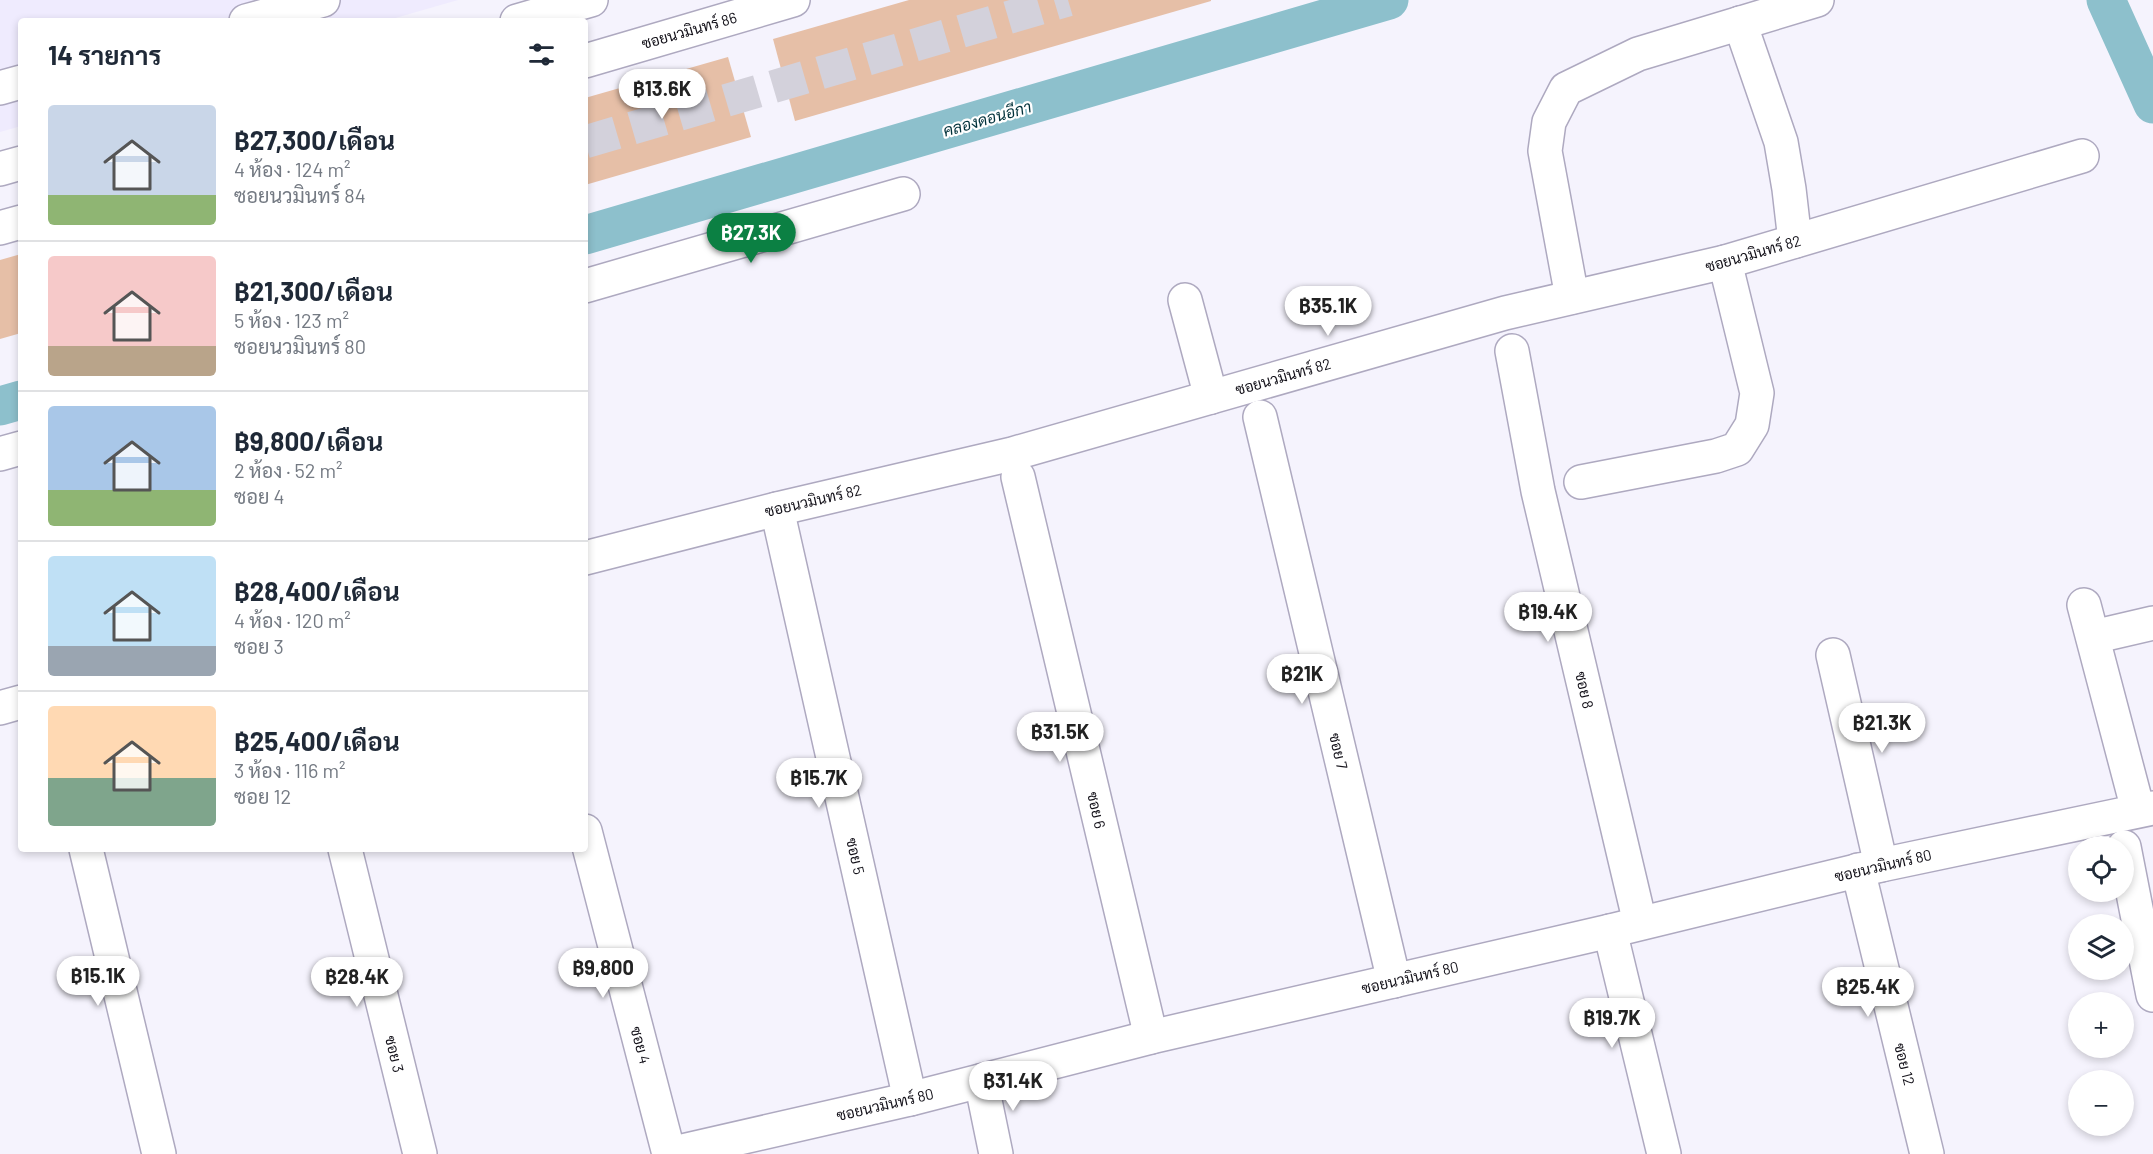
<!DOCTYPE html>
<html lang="th">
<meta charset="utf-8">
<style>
:root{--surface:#fff;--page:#f6f6f7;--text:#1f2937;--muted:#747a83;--line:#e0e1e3;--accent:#0b8043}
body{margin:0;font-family:Barlow,Sarabun,sans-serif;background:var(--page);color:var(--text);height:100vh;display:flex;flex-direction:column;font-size:22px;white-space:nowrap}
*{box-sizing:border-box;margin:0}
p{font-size:20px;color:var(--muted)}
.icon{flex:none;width:33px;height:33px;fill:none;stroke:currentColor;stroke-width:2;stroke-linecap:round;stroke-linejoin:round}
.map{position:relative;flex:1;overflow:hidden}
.panel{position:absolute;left:18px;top:18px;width:570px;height:834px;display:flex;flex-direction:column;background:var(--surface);border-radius:6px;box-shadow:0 3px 9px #0003}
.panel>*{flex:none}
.buttons{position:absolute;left:2068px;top:836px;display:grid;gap:12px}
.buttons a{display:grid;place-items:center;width:66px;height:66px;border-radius:50%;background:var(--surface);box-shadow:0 3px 9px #0003;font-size:30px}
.price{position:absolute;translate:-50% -51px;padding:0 14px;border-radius:21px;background:#fff;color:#222;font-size:20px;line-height:39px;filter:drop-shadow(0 2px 3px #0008)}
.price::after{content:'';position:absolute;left:50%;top:36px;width:18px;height:14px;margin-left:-9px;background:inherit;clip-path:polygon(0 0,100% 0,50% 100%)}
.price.current{background:var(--accent);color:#fff}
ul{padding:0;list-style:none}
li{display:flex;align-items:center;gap:18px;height:150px;padding:0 30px}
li+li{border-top:2px solid var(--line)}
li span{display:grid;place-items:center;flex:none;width:168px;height:120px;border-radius:6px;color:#555}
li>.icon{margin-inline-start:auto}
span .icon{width:72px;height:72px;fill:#fffc;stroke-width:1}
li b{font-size:26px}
h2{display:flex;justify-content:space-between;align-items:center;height:72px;padding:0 30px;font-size:26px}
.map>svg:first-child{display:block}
</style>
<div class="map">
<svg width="2153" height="1154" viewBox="0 0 2153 1154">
<rect width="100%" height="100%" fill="#f5f3fd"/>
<polygon fill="#efebfe" points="0,0 458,0 385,21 21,21 21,126 0,132"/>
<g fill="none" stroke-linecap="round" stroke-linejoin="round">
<g stroke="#8dc0cc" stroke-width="39">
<polyline points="2106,0 2153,104"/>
<polyline points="585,235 1389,0"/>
<polyline points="0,406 21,400"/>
</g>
</g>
<g fill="#e6bfa7">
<polygon points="909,0 1211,0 1211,1 795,121 773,39"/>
<polygon points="728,57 751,137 585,185 585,98"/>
<polygon points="21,254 21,333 0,339 0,260"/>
</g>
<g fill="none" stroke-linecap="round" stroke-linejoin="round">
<polyline stroke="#d3d1db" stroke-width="33" stroke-dasharray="33 16" stroke-linecap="butt" points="585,142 1068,0"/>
<g stroke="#aea9c0" stroke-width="36">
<g id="minor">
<polyline points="246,21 323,0"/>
<polyline points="517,21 591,0"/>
<polyline points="1740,23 1781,142 1789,189 1795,241"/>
<polyline points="585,61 793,0"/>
<polyline points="0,88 21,82"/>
<polyline points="0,169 21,163"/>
<polyline points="0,228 21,222"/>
<polyline points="585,286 903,194"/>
<polyline points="1572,297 1545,151 1549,122 1566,89 1638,54 1817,0"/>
<polyline points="1185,300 1211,397"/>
<polyline points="1512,351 1538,491 1640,923"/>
<polyline points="1260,417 1394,981"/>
<polyline points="0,454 21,448"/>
<polyline points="1018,477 1151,1037"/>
<polyline points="1581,482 1716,456 1737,449 1752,425 1757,393 1725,262"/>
<polyline points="777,509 910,1099"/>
<polyline points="585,558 777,509 1012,454 1505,313 1725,262 2082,156"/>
<polyline points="2084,605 2138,810"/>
<polyline points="2093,637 2153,623"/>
<polyline points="1833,655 1881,865"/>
<polyline points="0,708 21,702"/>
<polyline points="585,831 669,1154"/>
<polyline points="2124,847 2153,995"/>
<polyline points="86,849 159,1154"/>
<polyline points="345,849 420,1154"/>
<polyline points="1858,870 1927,1154"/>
<polyline points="1610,931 1664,1154"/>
<polyline points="981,1081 996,1154"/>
<polyline points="669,1154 910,1099 1151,1037 1610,931 1881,865 2153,808"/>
</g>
</g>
<use href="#minor" stroke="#fff" stroke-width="33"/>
</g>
<g text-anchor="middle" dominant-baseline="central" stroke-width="4.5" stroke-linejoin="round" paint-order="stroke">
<g font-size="15" fill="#131119" stroke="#fff">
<text transform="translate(689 30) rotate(-16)">ซอยนวมินทร์ 86</text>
<text transform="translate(1753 253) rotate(-16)">ซอยนวมินทร์ 82</text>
<text transform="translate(1283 376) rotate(-16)">ซอยนวมินทร์ 82</text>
<text transform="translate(813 500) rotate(-13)">ซอยนวมินทร์ 82</text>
<text transform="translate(1585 690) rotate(77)">ซอย 8</text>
<text transform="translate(1339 751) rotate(77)">ซอย 7</text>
<text transform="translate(1097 810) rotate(77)">ซอย 6</text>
<text transform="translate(856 856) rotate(77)">ซอย 5</text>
<text transform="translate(1883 865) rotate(-13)">ซอยนวมินทร์ 80</text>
<text transform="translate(1410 977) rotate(-13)">ซอยนวมินทร์ 80</text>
<text transform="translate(641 1045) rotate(75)">ซอย 4</text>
<text transform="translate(395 1054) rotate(76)">ซอย 3</text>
<text transform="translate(1905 1064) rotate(76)">ซอย 12</text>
<text transform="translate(885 1104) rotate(-13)">ซอยนวมินทร์ 80</text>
</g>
<g font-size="16" font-style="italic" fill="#00313a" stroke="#fff">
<text transform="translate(987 118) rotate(-16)">คลองดอนอีกา</text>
</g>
</g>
</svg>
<div class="buttons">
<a><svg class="icon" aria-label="locate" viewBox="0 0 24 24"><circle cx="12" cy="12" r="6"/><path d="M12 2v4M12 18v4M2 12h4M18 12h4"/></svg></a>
<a><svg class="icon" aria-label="layers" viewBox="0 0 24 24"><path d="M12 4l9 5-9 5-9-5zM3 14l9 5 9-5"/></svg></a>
<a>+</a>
<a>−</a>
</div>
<b class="price" style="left:662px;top:120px">฿13.6K</b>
<b class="price current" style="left:751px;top:264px">฿27.3K</b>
<b class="price" style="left:1328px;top:337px">฿35.1K</b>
<b class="price" style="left:1548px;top:643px">฿19.4K</b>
<b class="price" style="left:1302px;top:705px">฿21K</b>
<b class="price" style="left:1882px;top:754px">฿21.3K</b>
<b class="price" style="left:1060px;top:763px">฿31.5K</b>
<b class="price" style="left:819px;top:809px">฿15.7K</b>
<b class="price" style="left:603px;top:999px">฿9,800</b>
<b class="price" style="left:98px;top:1007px">฿15.1K</b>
<b class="price" style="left:357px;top:1008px">฿28.4K</b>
<b class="price" style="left:1868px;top:1018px">฿25.4K</b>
<b class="price" style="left:1612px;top:1049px">฿19.7K</b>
<b class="price" style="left:1013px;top:1112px">฿31.4K</b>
<section class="panel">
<h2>14 รายการ<svg class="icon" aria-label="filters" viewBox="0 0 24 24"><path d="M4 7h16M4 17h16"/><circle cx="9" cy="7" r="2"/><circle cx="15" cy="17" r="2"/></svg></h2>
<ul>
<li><span style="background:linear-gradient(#c9d6e8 75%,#8fb573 0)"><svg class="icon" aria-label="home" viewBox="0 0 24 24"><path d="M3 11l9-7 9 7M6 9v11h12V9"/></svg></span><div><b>฿27,300/เดือน</b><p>4 ห้อง · 124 m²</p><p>ซอยนวมินทร์ 84</p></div></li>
<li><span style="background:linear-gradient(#f6c9c9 75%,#b9a48a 0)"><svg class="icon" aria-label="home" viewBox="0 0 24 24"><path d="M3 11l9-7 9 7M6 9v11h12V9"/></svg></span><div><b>฿21,300/เดือน</b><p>5 ห้อง · 123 m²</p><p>ซอยนวมินทร์ 80</p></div></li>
<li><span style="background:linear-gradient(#a9c7e8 70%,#8fb573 0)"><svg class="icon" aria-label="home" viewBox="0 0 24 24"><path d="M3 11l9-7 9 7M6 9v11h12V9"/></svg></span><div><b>฿9,800/เดือน</b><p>2 ห้อง · 52 m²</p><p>ซอย 4</p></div></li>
<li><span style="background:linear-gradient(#bfe0f5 75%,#9aa5b1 0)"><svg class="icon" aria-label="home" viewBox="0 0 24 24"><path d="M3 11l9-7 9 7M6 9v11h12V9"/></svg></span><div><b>฿28,400/เดือน</b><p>4 ห้อง · 120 m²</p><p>ซอย 3</p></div></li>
<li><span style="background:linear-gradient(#ffd9b3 60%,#7fa58c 0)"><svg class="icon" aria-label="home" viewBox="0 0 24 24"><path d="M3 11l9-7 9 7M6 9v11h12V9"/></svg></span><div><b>฿25,400/เดือน</b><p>3 ห้อง · 116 m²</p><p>ซอย 12</p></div></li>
</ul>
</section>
</div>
